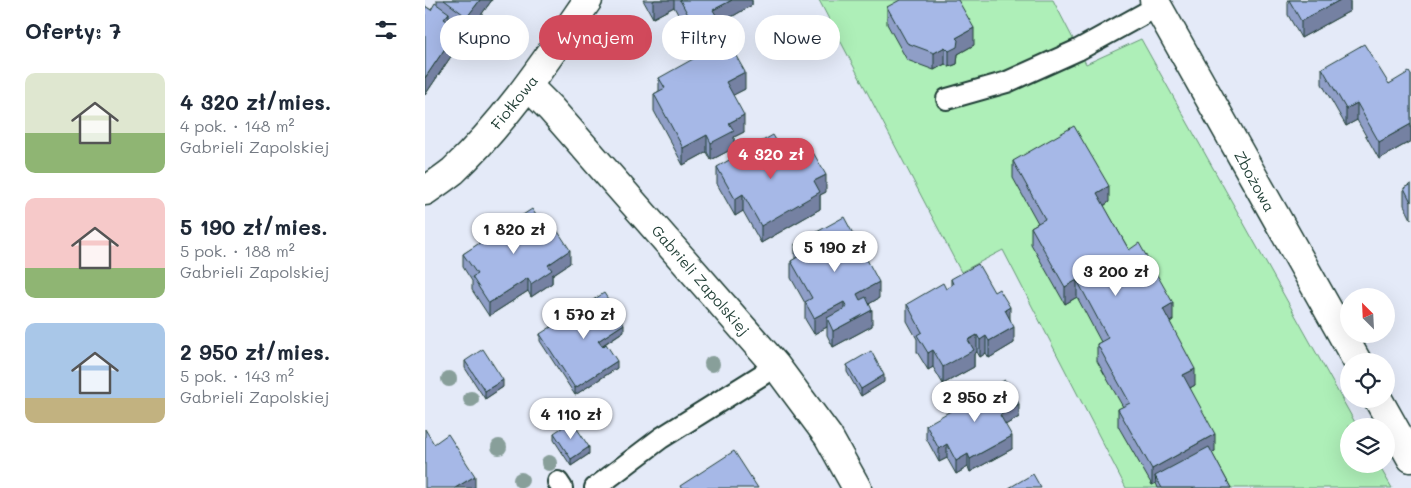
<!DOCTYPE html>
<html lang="pl">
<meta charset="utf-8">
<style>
:root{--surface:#fff;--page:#f6f6f7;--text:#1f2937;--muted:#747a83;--accent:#d1495b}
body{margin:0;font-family:Mali,sans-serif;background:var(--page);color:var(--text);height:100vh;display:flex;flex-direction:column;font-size:19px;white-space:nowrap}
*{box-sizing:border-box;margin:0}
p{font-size:16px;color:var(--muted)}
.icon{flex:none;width:28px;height:28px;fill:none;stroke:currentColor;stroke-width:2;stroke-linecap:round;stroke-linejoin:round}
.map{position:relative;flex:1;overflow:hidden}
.drawer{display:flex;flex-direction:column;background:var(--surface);width:425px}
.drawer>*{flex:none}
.banner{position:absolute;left:15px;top:15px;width:475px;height:45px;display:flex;gap:10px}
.needle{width:32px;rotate:336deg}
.tools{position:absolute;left:915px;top:288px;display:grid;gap:10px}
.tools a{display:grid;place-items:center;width:55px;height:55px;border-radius:50%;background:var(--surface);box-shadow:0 5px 20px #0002;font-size:25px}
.price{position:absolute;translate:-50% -42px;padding:0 11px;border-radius:18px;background:#fff;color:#222;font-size:16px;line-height:32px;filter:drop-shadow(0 1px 2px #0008)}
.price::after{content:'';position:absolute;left:50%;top:30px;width:15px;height:11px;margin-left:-8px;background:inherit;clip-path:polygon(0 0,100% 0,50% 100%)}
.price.active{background:var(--accent);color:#fff}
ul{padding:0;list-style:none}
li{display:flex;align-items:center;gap:15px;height:125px;padding:0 25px}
li span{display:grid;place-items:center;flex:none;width:140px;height:100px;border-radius:10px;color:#555}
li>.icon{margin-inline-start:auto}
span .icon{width:60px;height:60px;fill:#fffc;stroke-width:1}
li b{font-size:21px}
h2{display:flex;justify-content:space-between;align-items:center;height:60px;padding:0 25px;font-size:21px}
.chip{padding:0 18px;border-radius:22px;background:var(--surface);box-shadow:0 5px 20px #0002;font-size:18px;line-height:45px}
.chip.active{background:var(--accent);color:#fff}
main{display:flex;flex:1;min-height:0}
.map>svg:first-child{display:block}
</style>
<main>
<section class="drawer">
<h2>Oferty: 7<svg class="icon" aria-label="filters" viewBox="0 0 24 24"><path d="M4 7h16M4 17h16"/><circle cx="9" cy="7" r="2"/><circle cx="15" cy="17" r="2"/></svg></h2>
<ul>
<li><span style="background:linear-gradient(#dfe7d0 60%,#8fb573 0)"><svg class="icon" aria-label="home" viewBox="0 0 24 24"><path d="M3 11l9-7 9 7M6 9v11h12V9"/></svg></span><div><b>4 320 zł/mies.</b><p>4 pok. · 148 m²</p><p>Gabrieli Zapolskiej</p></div></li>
<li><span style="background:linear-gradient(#f6c9c9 70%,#8fb573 0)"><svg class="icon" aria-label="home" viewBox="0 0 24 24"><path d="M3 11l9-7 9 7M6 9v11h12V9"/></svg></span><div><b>5 190 zł/mies.</b><p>5 pok. · 188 m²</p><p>Gabrieli Zapolskiej</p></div></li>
<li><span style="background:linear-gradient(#a9c7e8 75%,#c2b280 0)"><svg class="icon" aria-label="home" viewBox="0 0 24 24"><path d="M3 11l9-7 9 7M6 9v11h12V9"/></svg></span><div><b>2 950 zł/mies.</b><p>5 pok. · 143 m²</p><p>Gabrieli Zapolskiej</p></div></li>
</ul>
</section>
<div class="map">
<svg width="986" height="488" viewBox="0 0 986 488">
<rect width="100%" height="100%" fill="#e4eaf8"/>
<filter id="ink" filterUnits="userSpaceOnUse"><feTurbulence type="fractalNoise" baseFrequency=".02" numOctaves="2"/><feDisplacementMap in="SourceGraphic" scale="10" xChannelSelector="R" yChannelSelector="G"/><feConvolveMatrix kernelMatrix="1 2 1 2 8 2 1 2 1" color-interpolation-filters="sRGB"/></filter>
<g filter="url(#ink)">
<polygon fill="#aeefb8" stroke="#669676" points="394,0 628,0 661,64 716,39 932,426 924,426 924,464 953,464 967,488 701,488 578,250 536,272"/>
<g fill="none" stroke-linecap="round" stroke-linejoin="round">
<g stroke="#1f3d34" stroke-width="24">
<g id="service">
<polyline points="522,99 582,82 653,50 733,6"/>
<polyline points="133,482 137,488"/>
<polyline points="170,488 236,438 351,366"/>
</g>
</g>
<g stroke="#1f3d34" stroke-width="31">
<g id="minor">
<polyline points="103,86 126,109 351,366 403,436 432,488"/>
<path d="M0 191C9 185 19 178 28 171 81 121 122 59 163 0"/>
</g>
</g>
<g stroke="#1f3d34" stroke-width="31">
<g id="tertiary">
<polyline points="729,0 932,361"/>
<polyline points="953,399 986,458"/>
</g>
</g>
<use href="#service" stroke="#fff" stroke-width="20"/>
<use href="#minor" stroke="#fff" stroke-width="28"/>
<use href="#tertiary" stroke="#fff" stroke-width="28"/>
</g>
<g fill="#889f9a">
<circle cx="287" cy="364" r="8"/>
<circle cx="24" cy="379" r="8"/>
<circle cx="46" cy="399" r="8"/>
<circle cx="74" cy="447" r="8"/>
<circle cx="124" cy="463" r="8"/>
<circle cx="96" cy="480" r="8"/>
</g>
<g fill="#8f9ec7" stroke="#1f3d34">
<polygon points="12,0 67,0 42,34 24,21 24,23 33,46 0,95 0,6 6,10 12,4"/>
<polygon points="218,0 327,0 327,5 291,26 291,31 263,47 260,42 260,27 249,7 228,18"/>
<polygon points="862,0 925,0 925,11 876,38 863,15 863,1"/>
<polygon points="462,7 549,45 533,54 532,64 524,67 520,64 509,70 482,60 462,24"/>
<polygon points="897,68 964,84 986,75 986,141 954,159 932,120 921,126 897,84"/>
<polygon points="234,78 320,89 308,95 319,132 309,137 309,148 286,160 282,152 258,165 229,111 229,94 234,91"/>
<polygon points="588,161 684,202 679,206 704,250 748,320 745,322 770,385 765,388 790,451 787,453 806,488 733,488 731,483 727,485 693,426 693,409 698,407 672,361 672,344 676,342 652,297 640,304 606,244 606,227 613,223 588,178"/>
<polygon points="366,166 401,192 395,195 395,209 336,243 318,211 310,216 292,184 292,167"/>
<polygon points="986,184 986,219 979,205 979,188"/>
<polygon points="87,222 124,235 145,263 127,275 127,283 106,297 103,291 64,316 47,290 47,281 38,267 38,254 54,244 54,238"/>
<polygon points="370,244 454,298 444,304 447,326 408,347 402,335 402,327 389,334 380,319 380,303 366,278 366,261 370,259"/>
<polygon points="526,279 585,319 589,343 564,358 561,353 555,357 552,352 549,354 549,367 518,384 508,367 503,370 492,352 492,339 482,321 482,304 521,289 526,286"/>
<polygon points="199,331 177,346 192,368 150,395 115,341 115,334"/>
<polygon points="40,361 78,387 60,399 40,368"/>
<polygon points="422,365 459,382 436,396 422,372"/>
<polygon points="594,417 580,425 587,449 545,472 543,467 531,474 522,458 514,462 501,438 501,425"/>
<polygon points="129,433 164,454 146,466 129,440"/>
</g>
<g fill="#7481a2" stroke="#1f3d34">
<polygon points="55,0 67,0 42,34 42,17"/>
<polygon points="230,0 249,0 249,7 228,18 228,1"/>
<polygon points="307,0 327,0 327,5 291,26 291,31 263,47 263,31 288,10"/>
<polygon points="915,0 925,0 925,11 876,38 876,21"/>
<polygon points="24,13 24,29 19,19"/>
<polygon points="549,28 549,45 533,54 532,64 524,67 524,51 531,38"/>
<polygon points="33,29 33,46 0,95 0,78"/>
<polygon points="520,47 520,64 509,70 509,53"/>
<polygon points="320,72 320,89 301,99 301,82"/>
<polygon points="932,103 932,120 921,126 921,109"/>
<polygon points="319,115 319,132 309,137 309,148 286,160 286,143 304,123"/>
<polygon points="986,124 986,141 954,159 954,142"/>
<polygon points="282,135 282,152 258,165 258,148"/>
<polygon points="401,175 401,192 395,195 395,209 336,243 336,226 389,181"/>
<polygon points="684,186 684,202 672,210 672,193"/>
<polygon points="318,194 318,211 310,216 310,199"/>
<polygon points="145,250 145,263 127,275 127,283 106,297 106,284 123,265"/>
<polygon points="103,278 103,291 64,316 64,303"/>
<polygon points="652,280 652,297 640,304 640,287"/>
<polygon points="454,282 454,298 432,311 432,294"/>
<polygon points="419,302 419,318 402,318 402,327 389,334 389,318"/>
<polygon points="748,303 748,320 738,326 738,309"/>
<polygon points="585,307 585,324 580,310"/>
<polygon points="447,310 447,326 408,347 408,331"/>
<polygon points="199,324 199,331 173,348 173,341"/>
<polygon points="589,327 589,343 564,358 564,341"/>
<polygon points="552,335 552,352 549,354 549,367 518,384 518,367 543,340"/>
<polygon points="561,336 561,353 555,357 555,340"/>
<polygon points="508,350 508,367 503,370 503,353"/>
<polygon points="192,361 192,368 150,395 150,388"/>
<polygon points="770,369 770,385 758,392 758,375"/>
<polygon points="459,375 459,382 436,396 436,389"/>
<polygon points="78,380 78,387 60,399 60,391"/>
<polygon points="594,404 594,417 575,428 575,415"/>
<polygon points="790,434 790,451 734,482 730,476 731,483 727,485 727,469"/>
<polygon points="587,436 587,449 545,472 545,459"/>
<polygon points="522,444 522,458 514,462 514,449"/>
<polygon points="164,447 164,454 146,466 146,459"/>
<polygon points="543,454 543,467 531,474 531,461"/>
<polygon points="50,476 50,488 30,488"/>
</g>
<g fill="#a6b8e7" stroke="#1f3d34">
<polygon points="19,0 55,0 42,17"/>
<polygon points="255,0 307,0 288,10 291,15 263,31 260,25 267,22"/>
<polygon points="475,0 533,0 549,28 531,38 533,40 532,47 524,51 520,47 509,53 482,43 462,7"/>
<polygon points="864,0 915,0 876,21"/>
<polygon points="10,3 24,13 19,19 33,29 0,78 0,6 6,10"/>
<polygon points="302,40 320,72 301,82 319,115 304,123 309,131 286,143 282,135 258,148 229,94 240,88 234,78"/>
<polygon points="939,44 964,84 984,72 986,75 986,124 954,142 932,103 921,109 897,68"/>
<polygon points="649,126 684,186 672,193 704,250 714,243 748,303 738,309 770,369 758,375 790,434 727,469 693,409 705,403 672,344 683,338 652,280 640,287 606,227 620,219 588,161"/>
<polygon points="348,135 366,166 389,154 401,175 389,181 395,192 336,226 318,194 310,199 292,167"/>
<polygon points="986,184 986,202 979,188"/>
<polygon points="107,209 124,235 132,230 145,250 123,265 127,270 106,284 103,278 64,303 47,277 52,274 38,254 56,242 54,238 84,217 87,222"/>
<polygon points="419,217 454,282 432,294 435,300 441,297 447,310 408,331 402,318 422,307 419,302 389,318 380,302 387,298 366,261 376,255 370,244"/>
<polygon points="553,264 569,292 574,289 585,307 580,310 589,327 564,341 561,336 555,340 552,335 543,340 549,350 518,367 508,350 503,353 492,335 497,332 482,304 518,283 521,289 528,284 526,279"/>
<polygon points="179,293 199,324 173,341 178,347 181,344 192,361 150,388 115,334"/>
<polygon points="58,349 78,380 60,391 40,361"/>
<polygon points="446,351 459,375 436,389 422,365"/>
<polygon points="580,380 594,404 575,415 587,436 545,459 543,454 531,461 522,444 514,449 501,425"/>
<polygon points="147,421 164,447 146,459 129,433"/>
<polygon points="0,429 9,444 23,434 50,476 30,488 0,488"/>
<polygon points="784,447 806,488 737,488 730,476"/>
<polygon points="309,451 333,488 256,488 255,486"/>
<polygon points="608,474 616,488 584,488"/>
</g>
</g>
<g text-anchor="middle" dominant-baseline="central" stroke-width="4.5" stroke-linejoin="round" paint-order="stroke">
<g font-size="15" fill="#1f3d34" stroke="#fff">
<text transform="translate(89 102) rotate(-51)">Fiołkowa</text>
<text transform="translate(830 181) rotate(61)">Zbożowa</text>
<text transform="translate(276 280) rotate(49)">Gabrieli Zapolskiej</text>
</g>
</g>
</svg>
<div class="tools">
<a><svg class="needle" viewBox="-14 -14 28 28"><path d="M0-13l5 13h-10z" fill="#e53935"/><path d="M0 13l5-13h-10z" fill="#747a83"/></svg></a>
<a><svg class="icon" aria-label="locate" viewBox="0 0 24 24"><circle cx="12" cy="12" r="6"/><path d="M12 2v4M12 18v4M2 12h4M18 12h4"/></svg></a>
<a><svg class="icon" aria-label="layers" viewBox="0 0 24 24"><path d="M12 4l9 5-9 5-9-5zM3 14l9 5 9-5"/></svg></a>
</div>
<b class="price active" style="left:346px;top:180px">4 320 zł</b>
<b class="price" style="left:89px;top:255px">1 820 zł</b>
<b class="price" style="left:410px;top:273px">5 190 zł</b>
<b class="price" style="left:691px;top:297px">3 200 zł</b>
<b class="price" style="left:159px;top:340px">1 570 zł</b>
<b class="price" style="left:550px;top:423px">2 950 zł</b>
<b class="price" style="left:146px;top:440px">4 110 zł</b>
<div class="banner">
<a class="chip">Kupno</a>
<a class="chip active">Wynajem</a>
<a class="chip">Filtry</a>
<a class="chip">Nowe</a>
</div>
</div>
</main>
